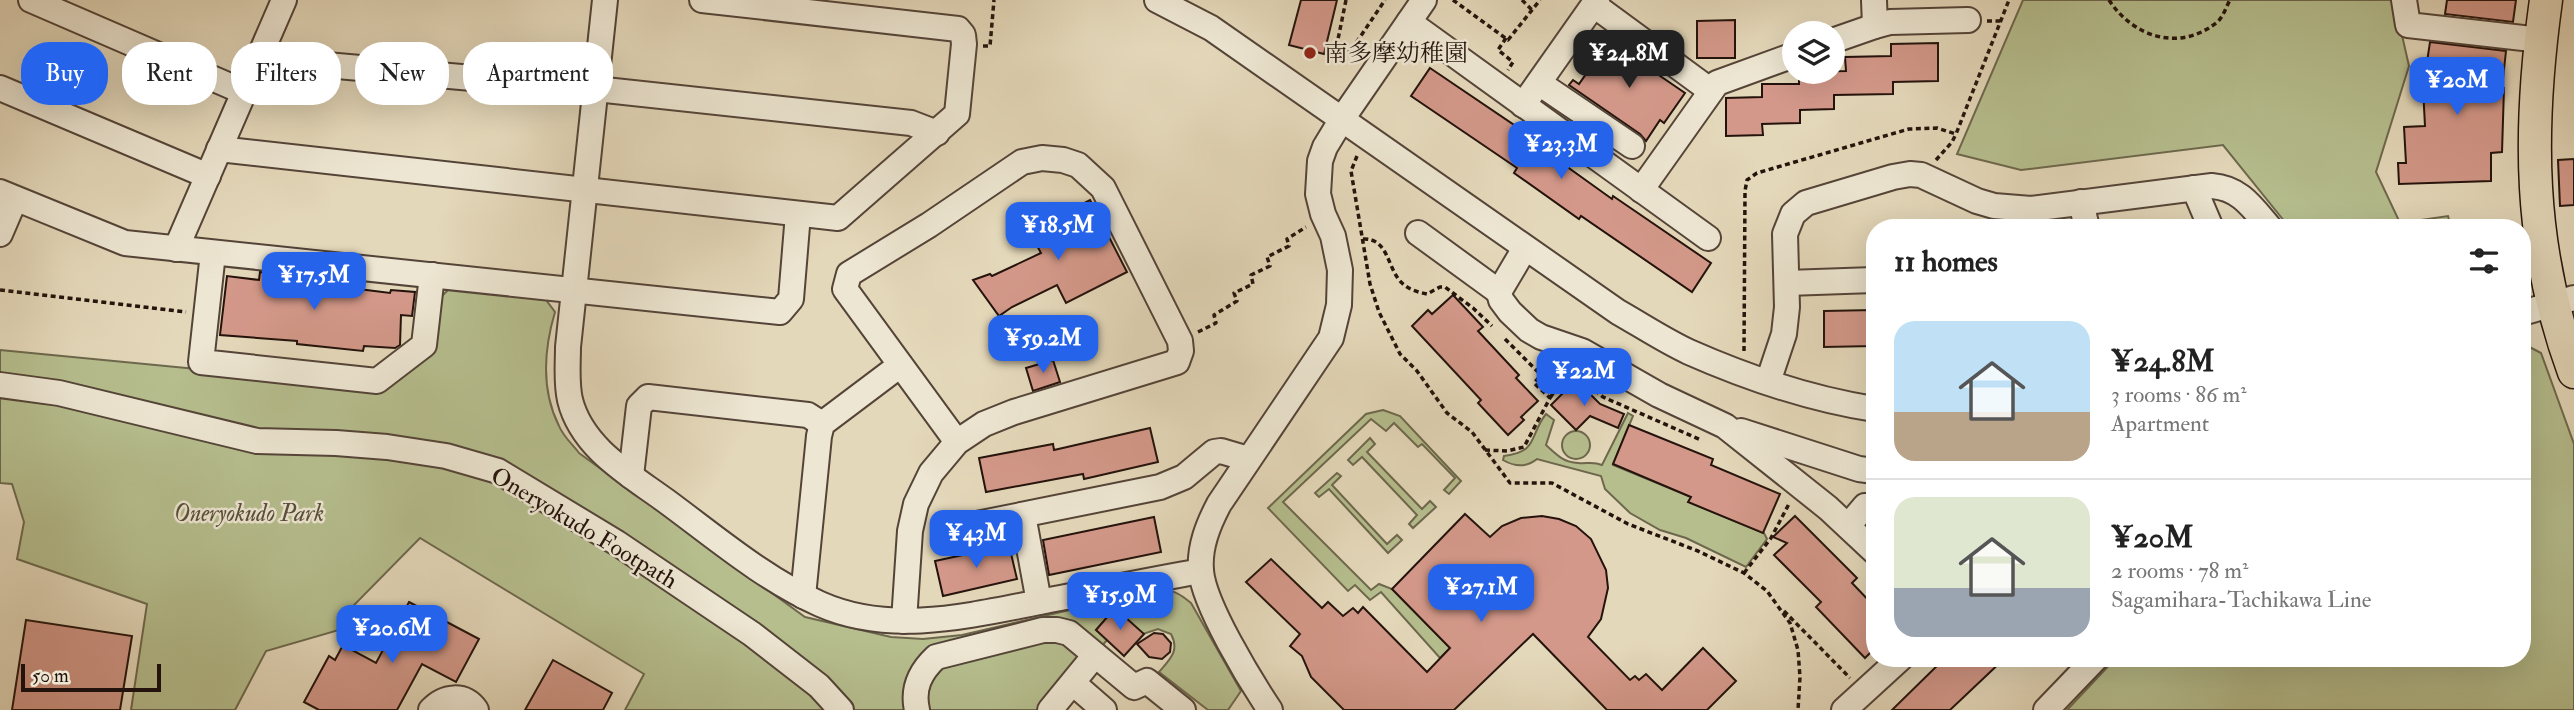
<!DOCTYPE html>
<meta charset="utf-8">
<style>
:root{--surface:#fff;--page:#f2f2f2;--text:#222;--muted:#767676;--line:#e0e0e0;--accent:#2563eb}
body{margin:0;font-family:"IM FELL Double Pica","Noto Serif JP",serif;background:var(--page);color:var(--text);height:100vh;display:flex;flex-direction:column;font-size:26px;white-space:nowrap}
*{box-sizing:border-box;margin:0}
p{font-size:23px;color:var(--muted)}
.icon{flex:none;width:38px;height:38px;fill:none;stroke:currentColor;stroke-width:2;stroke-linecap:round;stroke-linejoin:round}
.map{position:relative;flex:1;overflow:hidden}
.panel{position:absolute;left:1866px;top:219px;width:665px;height:448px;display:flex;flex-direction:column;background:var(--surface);border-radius:28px;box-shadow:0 7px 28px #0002}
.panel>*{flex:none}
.top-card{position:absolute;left:21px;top:42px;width:665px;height:63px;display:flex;gap:14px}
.tools{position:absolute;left:1782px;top:21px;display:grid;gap:14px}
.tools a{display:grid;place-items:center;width:63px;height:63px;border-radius:50%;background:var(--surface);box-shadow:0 7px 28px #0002;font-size:35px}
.scale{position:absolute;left:21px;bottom:18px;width:140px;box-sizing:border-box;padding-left:7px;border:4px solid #24130c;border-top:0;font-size:19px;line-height:24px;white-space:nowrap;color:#24130c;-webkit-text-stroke:5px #ede6d2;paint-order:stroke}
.price{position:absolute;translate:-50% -60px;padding:0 16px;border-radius:14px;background:var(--accent);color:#fff;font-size:23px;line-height:46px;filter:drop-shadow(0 2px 4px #0008)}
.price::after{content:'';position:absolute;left:50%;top:42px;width:21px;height:16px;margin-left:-10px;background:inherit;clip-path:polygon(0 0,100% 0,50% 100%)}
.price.active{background:#222;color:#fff}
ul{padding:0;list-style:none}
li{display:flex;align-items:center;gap:21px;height:175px;padding:0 28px}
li+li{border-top:2px solid var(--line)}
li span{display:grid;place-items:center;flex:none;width:196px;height:140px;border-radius:21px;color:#555}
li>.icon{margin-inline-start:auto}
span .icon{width:84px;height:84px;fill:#fffc;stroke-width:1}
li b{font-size:30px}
h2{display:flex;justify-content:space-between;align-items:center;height:84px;padding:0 28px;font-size:30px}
.tag{padding:0 24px;border-radius:28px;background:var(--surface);box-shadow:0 7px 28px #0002;font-size:24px;line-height:63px}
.tag.active{background:var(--accent);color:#fff}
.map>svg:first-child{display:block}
</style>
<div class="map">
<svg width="2574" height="710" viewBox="0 0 2574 710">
<rect width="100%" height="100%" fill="#e4d8ba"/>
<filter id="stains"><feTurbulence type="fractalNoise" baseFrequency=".00286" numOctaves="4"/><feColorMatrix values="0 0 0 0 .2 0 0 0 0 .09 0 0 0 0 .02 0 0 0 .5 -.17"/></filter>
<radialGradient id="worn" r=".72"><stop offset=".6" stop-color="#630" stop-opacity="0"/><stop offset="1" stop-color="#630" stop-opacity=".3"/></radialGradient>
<g fill="#b6be8e" stroke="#6d684d" stroke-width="2">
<polygon points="2023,0 2394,0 2409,66 2376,172 2400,223 2448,216 2451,227 2289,227 2223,145 2021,170 1957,154"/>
<path d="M449 289 546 300 555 312C544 349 541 390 559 426 563 436 573 445 579 453L805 617 891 637 923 639 962 635 1156 590C1172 589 1179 593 1191 603L1241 691 1228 710H1208L1159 672C1170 659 1180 651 1171 634L1158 629 1143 634 1113 611 1096 630 1107 640 1102 646 1065 624 942 650 915 710H625L644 674 420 538 354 605 339 630 266 651 235 710H131L147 604 17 559 24 522 12 484 0 483V350L207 370 379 390 438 300Z"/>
<polygon points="2522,343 2541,353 2574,444 2574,710 2067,710 2116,658 2522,658"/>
<polygon points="1383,410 1400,416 1461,481 1449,494 1444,490 1455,478 1422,444 1418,447 1394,423 1386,431 1371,419 1283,502 1371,590 1379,584 1392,589 1450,648 1440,658 1381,592 1370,600 1355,585 1348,591 1268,508 1366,414"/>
<path d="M1628 413 1633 416 1613 465 1691 497 1689 502 1764 533 1767 539 1746 567 1686 538 1660 530 1630 513 1605 489 1601 476 1537 459C1526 468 1515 467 1503 460L1504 456C1539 452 1529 435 1546 414L1554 420 1546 445C1557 455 1563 462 1578 463 1587 464 1593 461 1602 465Z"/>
<circle cx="1576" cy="445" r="14"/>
<polygon points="1370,438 1375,444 1367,452 1422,509 1430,501 1436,507 1413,528 1409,524 1417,515 1362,457 1353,465 1348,460"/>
<polygon points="1337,473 1341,476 1332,485 1387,544 1397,535 1402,540 1388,553 1329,489 1319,497 1315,493"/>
<polygon points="1043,633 1084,651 1041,710 927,710 922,685 934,666"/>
</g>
<g fill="#d39889" stroke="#24130c" stroke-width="2">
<polygon points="1301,0 1337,0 1324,54 1289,45"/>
<polygon points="2447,0 2516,0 2513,22 2445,14"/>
<polygon points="1735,20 1735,58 1697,58 1697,21"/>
<polygon points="1609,41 1685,93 1664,123 1660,120 1646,141 1640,134 1569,85 1573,80 1579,84"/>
<polygon points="2430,42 2506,51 2502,88 2504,88 2502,152 2491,153 2491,181 2399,184 2398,163 2406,163 2404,127 2425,126 2423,88"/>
<polygon points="1938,43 1938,81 1893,82 1893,94 1834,95 1834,109 1800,110 1800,123 1762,124 1763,135 1726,136 1726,98 1762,97 1762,84 1799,84 1799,72 1846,71 1845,57 1891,56 1891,44"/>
<polygon points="1430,68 1529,135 1527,138 1612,199 1613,196 1711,263 1692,292 1581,216 1579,219 1514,173 1517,168 1411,96"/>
<polygon points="2574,159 2574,205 2560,206 2558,160"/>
<polygon points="1090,200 1127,272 1066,303 1057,285 1012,307 999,316 973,280 990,274 992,276 1041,253 1029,231"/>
<polygon points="260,272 322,279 322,282 351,285 351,288 390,293 391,290 415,292 412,316 401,315 400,345 395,348 364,346 363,351 297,344 297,341 220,335 227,276 259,280"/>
<polygon points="1453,295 1483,327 1478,331 1519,375 1516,378 1538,401 1521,417 1524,420 1508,435 1478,403 1481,400 1412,326 1428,310 1432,314"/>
<polygon points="1874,310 1874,346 1824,347 1824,311"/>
<polygon points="1053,360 1060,382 1033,391 1026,368"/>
<polygon points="1576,380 1600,404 1624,414 1618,428 1590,416 1576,430 1551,405"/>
<polygon points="1629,425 1713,459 1711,465 1780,494 1763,533 1688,502 1691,497 1613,464"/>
<polygon points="1150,428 1158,462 1084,479 1083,474 986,492 979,458 1053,444 1054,450"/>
<polygon points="1465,514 1490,537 1502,526 1521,518 1542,516 1559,519 1576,526 1591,539 1606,570 1608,588 1601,619 1588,637 1630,680 1635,676 1639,680 1646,674 1662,690 1703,648 1736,681 1707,710 1607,710 1533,634 1454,710 1344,710 1311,677 1302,656 1290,646 1300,634 1246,582 1271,559 1322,608 1328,602 1343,616 1353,608 1358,613 1363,607 1427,672 1450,648 1392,589"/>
<polygon points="1795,516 1857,578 1852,583 1874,606 1874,649 1865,658 1816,607 1821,602 1774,555 1787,543 1773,537"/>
<polygon points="1154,517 1161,552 1049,575 1043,540"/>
<polygon points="1009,545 1017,579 943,596 935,561"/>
<polygon points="409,602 479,639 456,682 422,664 397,710 319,710 304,702 329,656 335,660 343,645 376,663"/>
<polygon points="1115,608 1144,634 1124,656 1096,630"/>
<polygon points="26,620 132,636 120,710 12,710"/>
<polygon points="1154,633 1163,634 1171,643 1170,652 1162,659 1149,657 1137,644"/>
<polygon points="1945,658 2005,658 1950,710 1892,710"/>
<polygon points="553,660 612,693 603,710 525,710"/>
</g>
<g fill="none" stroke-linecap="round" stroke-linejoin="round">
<g stroke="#544438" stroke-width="28">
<g id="minor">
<polyline points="31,0 244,92"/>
<path d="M605 0 568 347C568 364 566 382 570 400 582 448 629 474 666 501 715 537 764 579 820 604 892 636 972 615 1045 601 1097 591 1149 580 1201 571"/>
<path d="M1157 0 1211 28 1618 312C1641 325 1665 341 1689 352 1748 378 1810 399 1874 409"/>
<polyline points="2404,0 2408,25 2541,40"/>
<polyline points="1594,5 1711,91"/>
<polyline points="1409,22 1708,238"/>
<polyline points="1875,26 1890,22 1968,20"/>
<polyline points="1832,41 1875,26 1874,0"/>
<polyline points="259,59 596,89 911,123 937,133"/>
<polyline points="1539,83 1632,146"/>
<polyline points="0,88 208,176"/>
<polyline points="1523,105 1597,0"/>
<polyline points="219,149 838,218 957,114 964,44 963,35 958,29 702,0"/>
<polyline points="2194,188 2211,228"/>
<polyline points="1641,190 1717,83 1794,55"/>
<polyline points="0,192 125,243 780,312 791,299 798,214"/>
<polyline points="2081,202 2087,228"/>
<polyline points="1418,233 1499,292"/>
<polyline points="0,234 15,199"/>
<polyline points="1525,248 1499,292 1501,300 1510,312 1529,330 1541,337 1582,351 1659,395 1725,426 1828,508 1874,551"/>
<polyline points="176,249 284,0"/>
<polyline points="213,253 201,362 377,381 424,345 432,275"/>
<polyline points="1787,283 1874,280"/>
<polyline points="2522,313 2574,298"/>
<path d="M1768 382 1784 334 1787 307 1785 234 1793 214 1806 203 1893 177 1910 174 1921 175 1977 201 1994 206 2031 209 2212 186C2240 188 2252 207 2270 228"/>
<polyline points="0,385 59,393 257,441 336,443 387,447 446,456 498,471 617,543 752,634 819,686 841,710"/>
<polyline points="1741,431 1859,469 1874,471"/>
<polyline points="631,476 639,406 648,397 808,415 822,424"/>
<polyline points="1023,515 1039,602"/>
<polyline points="1848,526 1865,506 1874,507"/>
<polyline points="947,530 1160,487 1184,477 1214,452 1221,451 1248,459"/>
<polyline points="803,596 819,436 822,424 899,366"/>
<polyline points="904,621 910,531 916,504 931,473 957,442 984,424 1014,412 1177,362 1181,351 1180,341 1103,188 1078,165 1063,160 1042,158 1022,162 929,225 849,274 845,289 957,442"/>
<polyline points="1073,683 1104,710"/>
<path d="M431 710C444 696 464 693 476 710"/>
<path d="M917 710C912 688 920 672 936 657L1043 630H1057L1069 633 1134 687 1147 681 1183 710"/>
<polyline points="1050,710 1095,655"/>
<path d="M1270 710C1250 680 1204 605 1201 571 1199 547 1208 525 1219 504L1331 338 1339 305 1340 270 1333 236 1323 214 1318 194 1320 161 1325 147 1342 119 1424 0"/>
<polyline points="1844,710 1901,658"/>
<polyline points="2046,710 2096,658"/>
</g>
</g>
<g stroke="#24130c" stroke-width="35">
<path id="major" d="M2546 0C2528 130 2528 247 2574 372"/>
</g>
<g stroke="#24130c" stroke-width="3.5" stroke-dasharray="5 3.5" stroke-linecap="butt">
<polyline points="1346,0 1336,49 1344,53 1350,52 1385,0"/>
<polyline points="1453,0 1508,40 1540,0"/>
<polyline points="1522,0 1532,10"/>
<path d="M2109 0C2133 37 2179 52 2216 23 2223 18 2226 7 2230 0"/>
<polyline points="1987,21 2002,21"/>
<polyline points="1506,38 1498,50 1513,62 1508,70"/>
<polyline points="983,46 990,46 994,0"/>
<polyline points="1357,156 1351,171 1370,284 1379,312 1400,354 1417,371 1447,413 1472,432 1510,483 1552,483 1628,524 1698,551 1744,573 1767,591 1790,623 1798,650 1800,677 1798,710"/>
<polyline points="1936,160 1952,142 1956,134"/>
<path d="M1363 239C1389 238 1387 269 1402 283 1409 290 1418 292 1427 294L1440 287H1445L1473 308 1492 326"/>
<polyline points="0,290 186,312"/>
<polyline points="1198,332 1216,323 1214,315 1237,301 1234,293 1253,284 1251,275 1270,266 1267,257 1289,246 1287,239 1306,227"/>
<polyline points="1505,339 1541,375"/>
<polyline points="1744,351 1745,191 1747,180 1757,173 1909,129 1937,128 1956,134 2009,0"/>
<polyline points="1556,389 1574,373 1603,397 1701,440"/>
<polyline points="1485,450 1507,451 1524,447 1550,398 1534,383 1541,375 1556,389 1550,398"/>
<polyline points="1744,573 1771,538 1790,502"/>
<polyline points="1784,611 1850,678"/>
</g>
<use href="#minor" stroke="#ede6d2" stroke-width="24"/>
<use href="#major" stroke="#e4d8ba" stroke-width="32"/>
</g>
<circle fill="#8f2418" stroke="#ede6d2" stroke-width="2.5" cx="1310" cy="53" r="7"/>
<g text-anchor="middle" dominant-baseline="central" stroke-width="5" stroke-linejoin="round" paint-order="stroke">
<g font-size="24" fill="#24130c" stroke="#ede6d2" text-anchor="start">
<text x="1324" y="53">南多摩幼稚園</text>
</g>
<g font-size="24" font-style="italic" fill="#574f3a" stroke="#ede6d2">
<text x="249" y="513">Oneryokudo Park</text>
</g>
<g font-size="24" fill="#24130c" stroke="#ede6d2">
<text transform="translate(584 528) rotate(31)">Oneryokudo Footpath</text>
</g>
</g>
<rect width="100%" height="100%" filter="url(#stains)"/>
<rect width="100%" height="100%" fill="url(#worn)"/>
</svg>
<div class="tools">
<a><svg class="icon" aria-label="layers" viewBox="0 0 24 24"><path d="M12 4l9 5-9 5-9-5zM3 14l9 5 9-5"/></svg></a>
</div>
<div class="scale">50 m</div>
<b class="price active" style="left:1629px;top:90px">¥24.8M</b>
<b class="price" style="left:2457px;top:117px">¥20M</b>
<b class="price" style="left:1561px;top:181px">¥23.3M</b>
<b class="price" style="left:1058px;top:262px">¥18.5M</b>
<b class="price" style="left:314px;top:312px">¥17.5M</b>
<b class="price" style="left:1043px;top:375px">¥59.2M</b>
<b class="price" style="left:1584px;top:408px">¥22M</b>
<b class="price" style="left:976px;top:570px">¥43M</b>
<b class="price" style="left:1481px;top:624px">¥27.1M</b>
<b class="price" style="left:1120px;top:632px">¥15.9M</b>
<b class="price" style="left:392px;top:665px">¥20.6M</b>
<div class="top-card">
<a class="tag active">Buy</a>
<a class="tag">Rent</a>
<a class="tag">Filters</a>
<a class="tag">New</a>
<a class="tag">Apartment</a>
</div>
<section class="panel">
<h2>11 homes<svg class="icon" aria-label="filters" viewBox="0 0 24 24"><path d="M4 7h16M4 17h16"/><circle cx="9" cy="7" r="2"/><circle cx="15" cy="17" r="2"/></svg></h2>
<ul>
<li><span style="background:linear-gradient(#bfe0f5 65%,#b9a48a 0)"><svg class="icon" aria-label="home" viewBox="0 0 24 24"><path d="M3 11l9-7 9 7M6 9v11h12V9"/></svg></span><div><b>¥24.8M</b><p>3 rooms · 86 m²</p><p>Apartment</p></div></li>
<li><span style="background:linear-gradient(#dfe7d0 65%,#9aa5b1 0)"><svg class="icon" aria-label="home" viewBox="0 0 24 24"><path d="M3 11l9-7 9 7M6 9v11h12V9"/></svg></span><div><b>¥20M</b><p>2 rooms · 78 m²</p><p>Sagamihara-Tachikawa Line</p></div></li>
</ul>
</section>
</div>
